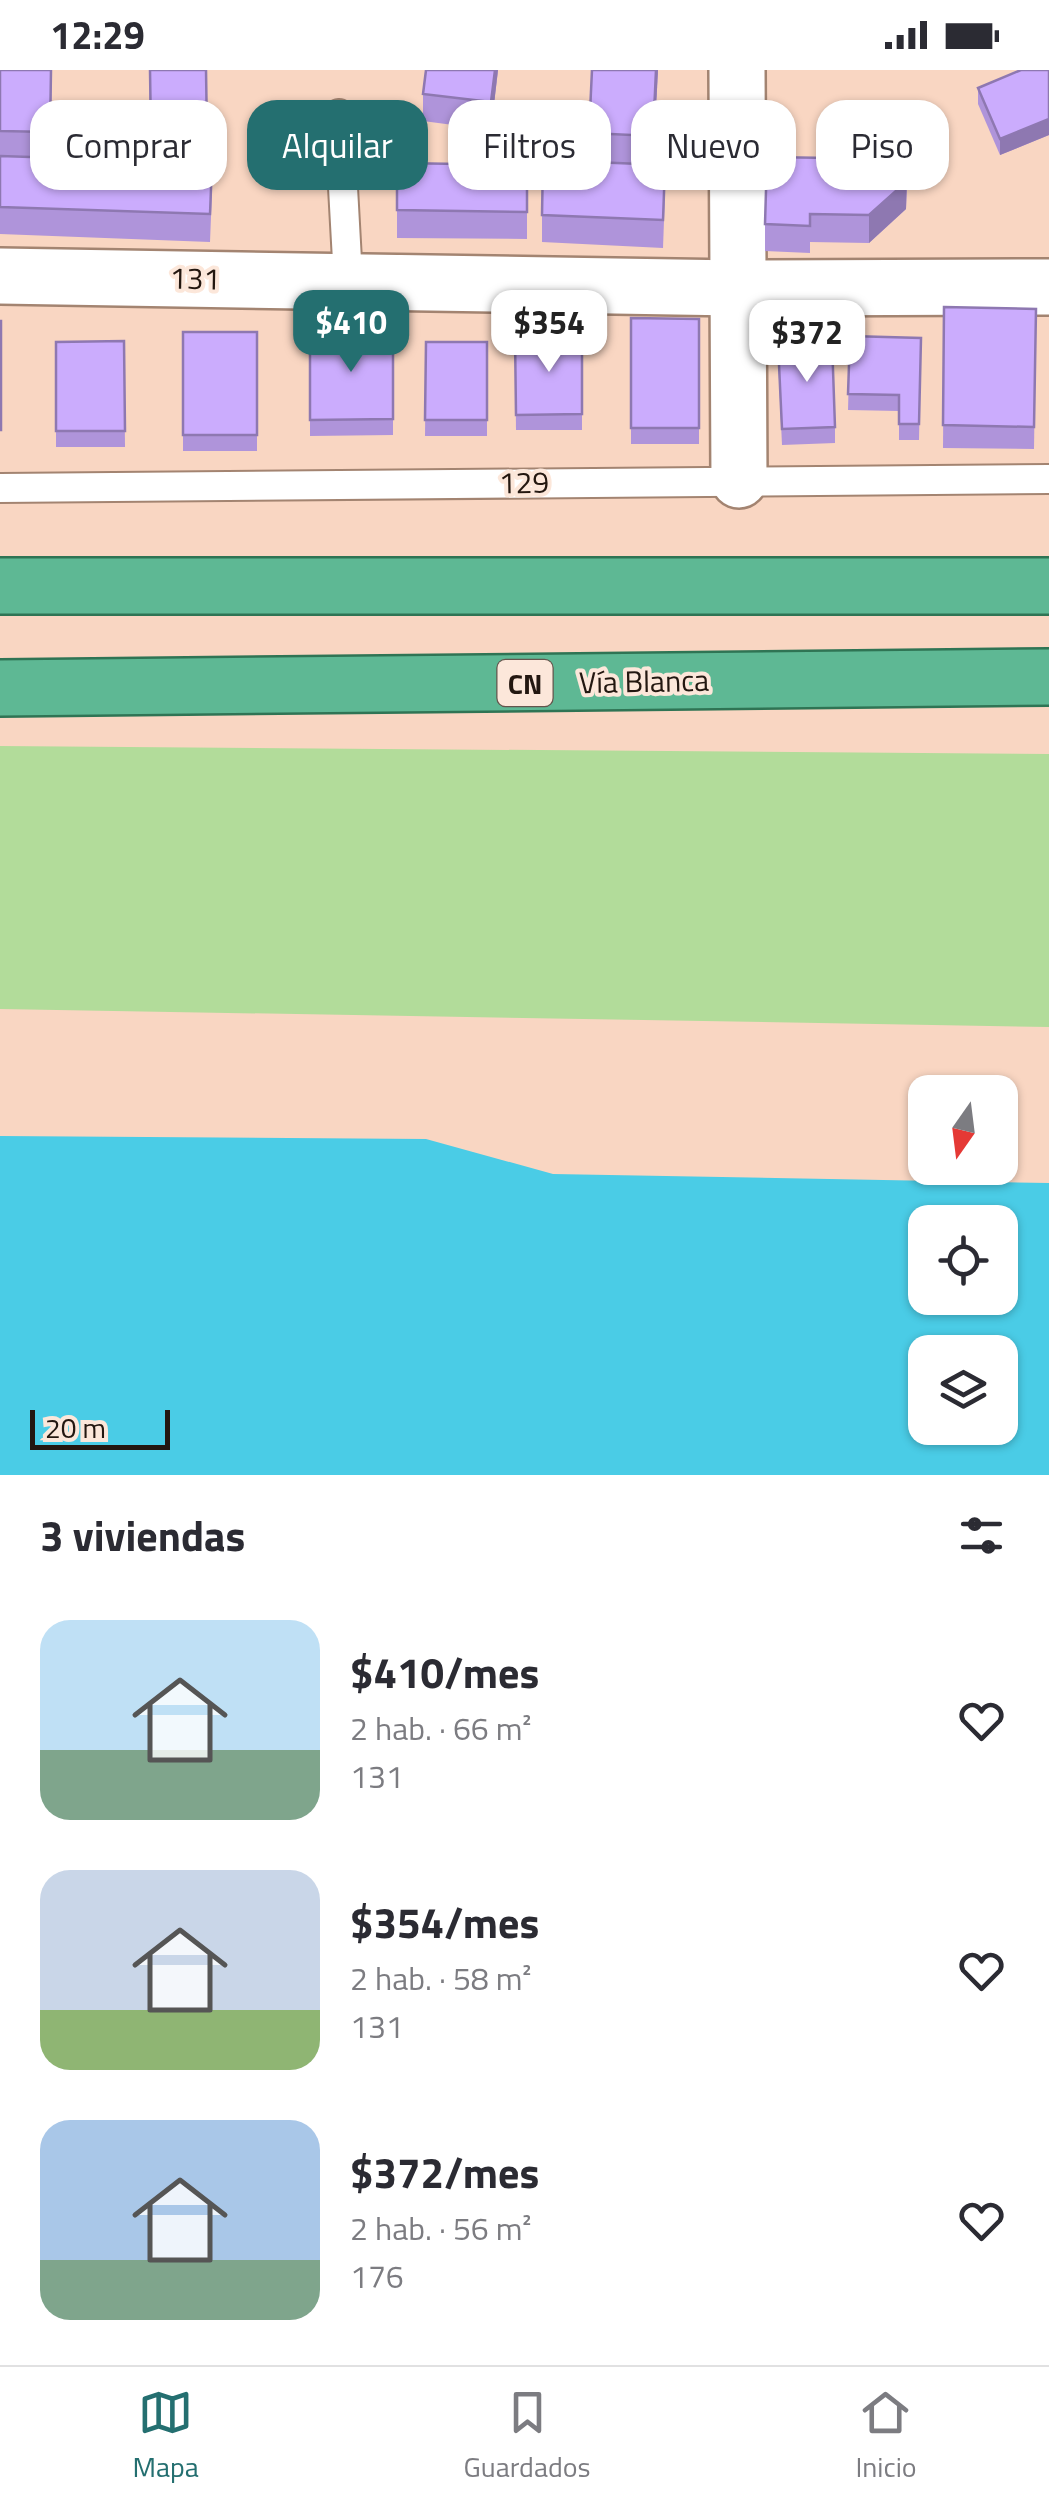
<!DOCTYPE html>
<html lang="es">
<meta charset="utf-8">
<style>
:root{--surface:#fff;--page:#f7f7f7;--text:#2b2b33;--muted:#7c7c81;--line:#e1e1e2;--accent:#246f70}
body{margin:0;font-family:"Titillium Web",sans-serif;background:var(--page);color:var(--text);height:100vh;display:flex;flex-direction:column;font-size:38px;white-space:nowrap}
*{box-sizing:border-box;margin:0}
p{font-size:32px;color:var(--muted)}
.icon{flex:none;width:55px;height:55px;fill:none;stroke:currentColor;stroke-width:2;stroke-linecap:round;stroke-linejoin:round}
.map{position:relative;height:1405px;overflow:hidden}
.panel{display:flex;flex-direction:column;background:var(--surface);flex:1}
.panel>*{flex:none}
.guide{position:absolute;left:30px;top:30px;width:990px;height:90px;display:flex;gap:20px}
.needle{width:65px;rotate:194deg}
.buttons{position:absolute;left:908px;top:1005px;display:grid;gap:20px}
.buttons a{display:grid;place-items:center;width:110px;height:110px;border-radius:20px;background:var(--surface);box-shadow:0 2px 8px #0004;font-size:50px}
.scale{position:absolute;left:30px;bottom:25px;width:140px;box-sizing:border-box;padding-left:10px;border:5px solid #231710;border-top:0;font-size:28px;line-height:35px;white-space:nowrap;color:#231710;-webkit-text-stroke:8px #fce7da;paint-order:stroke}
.price{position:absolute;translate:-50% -85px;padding:0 22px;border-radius:20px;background:#fff;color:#222;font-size:32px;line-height:65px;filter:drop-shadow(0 2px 5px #0008)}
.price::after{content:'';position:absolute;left:50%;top:60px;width:30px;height:22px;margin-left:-15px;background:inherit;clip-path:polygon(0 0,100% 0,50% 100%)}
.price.active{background:var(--accent);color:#fff}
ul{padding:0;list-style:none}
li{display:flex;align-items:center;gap:30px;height:250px;padding:0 40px}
li span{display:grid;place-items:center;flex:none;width:280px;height:200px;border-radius:30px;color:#555}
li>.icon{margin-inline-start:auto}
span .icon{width:120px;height:120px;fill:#fffc;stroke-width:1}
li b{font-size:42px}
h2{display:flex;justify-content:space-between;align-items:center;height:120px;padding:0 40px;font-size:42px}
.chip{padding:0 35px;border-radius:30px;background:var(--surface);box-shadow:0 2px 8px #0004;font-size:35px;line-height:90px}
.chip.active{background:var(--accent);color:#fff}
.status{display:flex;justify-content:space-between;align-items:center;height:70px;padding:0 50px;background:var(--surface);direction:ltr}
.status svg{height:28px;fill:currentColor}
.dock{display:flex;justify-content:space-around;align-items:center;height:140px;border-top:2px solid var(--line);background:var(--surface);font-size:28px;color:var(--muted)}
.dock a{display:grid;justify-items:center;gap:5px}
.dock .active{color:var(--accent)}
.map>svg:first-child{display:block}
</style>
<div class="status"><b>12:29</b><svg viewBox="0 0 49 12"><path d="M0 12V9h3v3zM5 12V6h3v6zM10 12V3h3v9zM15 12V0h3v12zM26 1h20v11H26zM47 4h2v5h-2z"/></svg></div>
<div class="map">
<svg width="1049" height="1405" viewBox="0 0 1049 1405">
<rect width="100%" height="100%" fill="#f9d6c2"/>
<polygon fill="#b2dc9a" points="0,676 1049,684 1049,957 0,939"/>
<path fill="#4acce6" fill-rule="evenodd" d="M0 1066 426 1069 553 1104 1049 1113V1405H0ZM925 1152H1000V1228H925ZM925 1282H1000V1358H925Z"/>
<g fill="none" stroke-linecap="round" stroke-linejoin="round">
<g stroke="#a38471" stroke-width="32">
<g id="service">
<polyline points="339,44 348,209"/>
<polyline points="0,418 1049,409"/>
</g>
</g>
<g stroke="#a38471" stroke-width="60">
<g id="minor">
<polyline points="737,0 739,410"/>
<polyline points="0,206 737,218 1049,217"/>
</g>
</g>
<g stroke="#2f7454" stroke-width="60">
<g id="trunk">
<polyline points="0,516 1049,516"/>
<polyline points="0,618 1049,607"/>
</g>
</g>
<use href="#service" stroke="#fff" stroke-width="28"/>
<use href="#minor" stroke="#fff" stroke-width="55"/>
<use href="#trunk" stroke="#5eb894" stroke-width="55"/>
</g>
<g fill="#af94da">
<polygon points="0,0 52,0 50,88 151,91 149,0 206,0 207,91 162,92 212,121 210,172 0,164"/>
<polygon points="426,0 498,0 491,60 423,51 423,24"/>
<polygon points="658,0 653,94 589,91 589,63"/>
<polygon points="1049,0 1049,65 1000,85 978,34 978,18"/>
<polygon points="527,95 527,169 397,168 397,140"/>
<polygon points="908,95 906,139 869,173 810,172 810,183 765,181 765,154"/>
<polygon points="665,123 663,178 542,172 542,145"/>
<polygon points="944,237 1036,239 1034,379 943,378"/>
<polygon points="631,248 699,249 699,374 631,374"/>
<polygon points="310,260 393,261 393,365 310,366"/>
<rect x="183" y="262" width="74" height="119"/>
<polygon points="582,265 582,360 516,360 515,266"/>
<polygon points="850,266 921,268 919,370 899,370 899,341 848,340"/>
<polygon points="124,271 125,377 56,377 56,272"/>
<polygon points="426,272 487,272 487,366 425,366"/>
<polygon points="778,289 835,357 835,373 782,375"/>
</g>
<g fill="#8e78b1">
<polygon points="495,0 498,0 491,60 491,32"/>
<polygon points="656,0 658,0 653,94 653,66"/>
<polygon points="1049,49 1049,65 1000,85 1000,69"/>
<polygon points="908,67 906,139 869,173 869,145"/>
</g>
<g fill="#cbacfd" stroke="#8e78b1" stroke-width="2.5">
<polygon points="0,0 51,0 50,62 0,61"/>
<polygon points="150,0 206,0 207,64 151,64"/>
<polygon points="426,0 495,0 491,32 423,24"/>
<polygon points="592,0 656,0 653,66 589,63"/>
<polygon points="1021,0 1049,0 1049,49 1000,69 978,18"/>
<polygon points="832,65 908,67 906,112 869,145 810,144 810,156 765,154 767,87 831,88"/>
<polygon points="0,86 212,93 210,144 0,137"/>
<polygon points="543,90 665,95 663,150 542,145"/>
<polygon points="397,93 527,95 527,142 397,140"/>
<polygon points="944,237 1036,239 1034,357 943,355"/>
<polygon points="631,248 699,249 699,358 631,358"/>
<rect x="0" y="251" width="1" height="109"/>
<polygon points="310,260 393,261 393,349 310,350"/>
<rect x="183" y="262" width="74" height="103"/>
<polygon points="582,265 582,344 516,345 515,266"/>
<polygon points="850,266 921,268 919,354 899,354 899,325 848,324"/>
<polygon points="124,271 125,361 56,361 56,272"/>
<polygon points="832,271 835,357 782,359 778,273"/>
<polygon points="426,272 487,272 487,350 425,350"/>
</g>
<g text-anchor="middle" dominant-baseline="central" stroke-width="8" stroke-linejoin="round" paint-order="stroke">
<rect fill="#fce7da" stroke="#64554d" stroke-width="2.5" x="497.5" y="590" width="55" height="46" rx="8"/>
<g font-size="28" font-weight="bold" fill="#231710">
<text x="525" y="613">CN</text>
</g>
<g font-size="30" fill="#231710" stroke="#fce7da">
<text transform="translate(195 208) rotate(1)">131</text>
<text transform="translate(524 412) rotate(-1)">129</text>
<text transform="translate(644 611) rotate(-1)">Vía Blanca</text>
</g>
</g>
</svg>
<div class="buttons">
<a><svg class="needle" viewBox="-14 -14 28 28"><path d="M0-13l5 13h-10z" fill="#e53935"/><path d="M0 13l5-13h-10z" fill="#7c7c81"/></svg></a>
<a><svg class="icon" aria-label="locate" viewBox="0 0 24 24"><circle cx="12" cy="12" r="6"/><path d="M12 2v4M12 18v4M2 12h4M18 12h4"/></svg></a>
<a><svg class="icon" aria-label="layers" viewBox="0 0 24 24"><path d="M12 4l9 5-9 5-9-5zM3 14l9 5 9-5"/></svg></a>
</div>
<div class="scale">20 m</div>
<b class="price active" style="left:351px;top:305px">$410</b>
<b class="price" style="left:549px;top:305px">$354</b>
<b class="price" style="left:807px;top:315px">$372</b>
<div class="guide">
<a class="chip">Comprar</a>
<a class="chip active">Alquilar</a>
<a class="chip">Filtros</a>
<a class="chip">Nuevo</a>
<a class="chip">Piso</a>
</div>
</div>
<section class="panel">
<h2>3 viviendas<svg class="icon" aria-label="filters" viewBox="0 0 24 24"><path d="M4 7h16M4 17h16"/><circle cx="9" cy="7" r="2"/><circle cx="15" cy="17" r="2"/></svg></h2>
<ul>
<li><span style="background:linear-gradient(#bfe0f5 65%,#7fa58c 0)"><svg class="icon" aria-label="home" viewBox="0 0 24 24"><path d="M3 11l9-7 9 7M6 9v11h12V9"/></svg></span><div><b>$410/mes</b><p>2 hab. · 66 m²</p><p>131</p></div><svg class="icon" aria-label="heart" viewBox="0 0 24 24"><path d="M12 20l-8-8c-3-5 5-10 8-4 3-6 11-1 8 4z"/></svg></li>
<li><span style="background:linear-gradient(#c9d6e8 70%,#8fb573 0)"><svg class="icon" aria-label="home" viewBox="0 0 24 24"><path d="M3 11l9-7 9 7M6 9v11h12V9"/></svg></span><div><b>$354/mes</b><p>2 hab. · 58 m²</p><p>131</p></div><svg class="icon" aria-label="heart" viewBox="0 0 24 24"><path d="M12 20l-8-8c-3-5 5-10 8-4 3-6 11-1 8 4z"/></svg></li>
<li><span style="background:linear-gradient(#a9c7e8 70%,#7fa58c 0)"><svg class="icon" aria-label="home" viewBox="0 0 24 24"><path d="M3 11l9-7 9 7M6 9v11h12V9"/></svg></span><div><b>$372/mes</b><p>2 hab. · 56 m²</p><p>176</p></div><svg class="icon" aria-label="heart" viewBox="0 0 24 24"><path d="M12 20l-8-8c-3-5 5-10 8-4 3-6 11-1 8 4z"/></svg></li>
</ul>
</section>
<nav class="dock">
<a class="active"><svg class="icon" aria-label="map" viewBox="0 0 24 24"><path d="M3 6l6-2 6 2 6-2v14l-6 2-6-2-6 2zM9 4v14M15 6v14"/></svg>Mapa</a>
<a><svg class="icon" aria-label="saved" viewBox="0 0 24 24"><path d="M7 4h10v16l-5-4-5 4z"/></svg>Guardados</a>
<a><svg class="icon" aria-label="home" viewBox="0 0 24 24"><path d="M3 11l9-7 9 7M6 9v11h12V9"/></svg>Inicio</a>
</nav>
